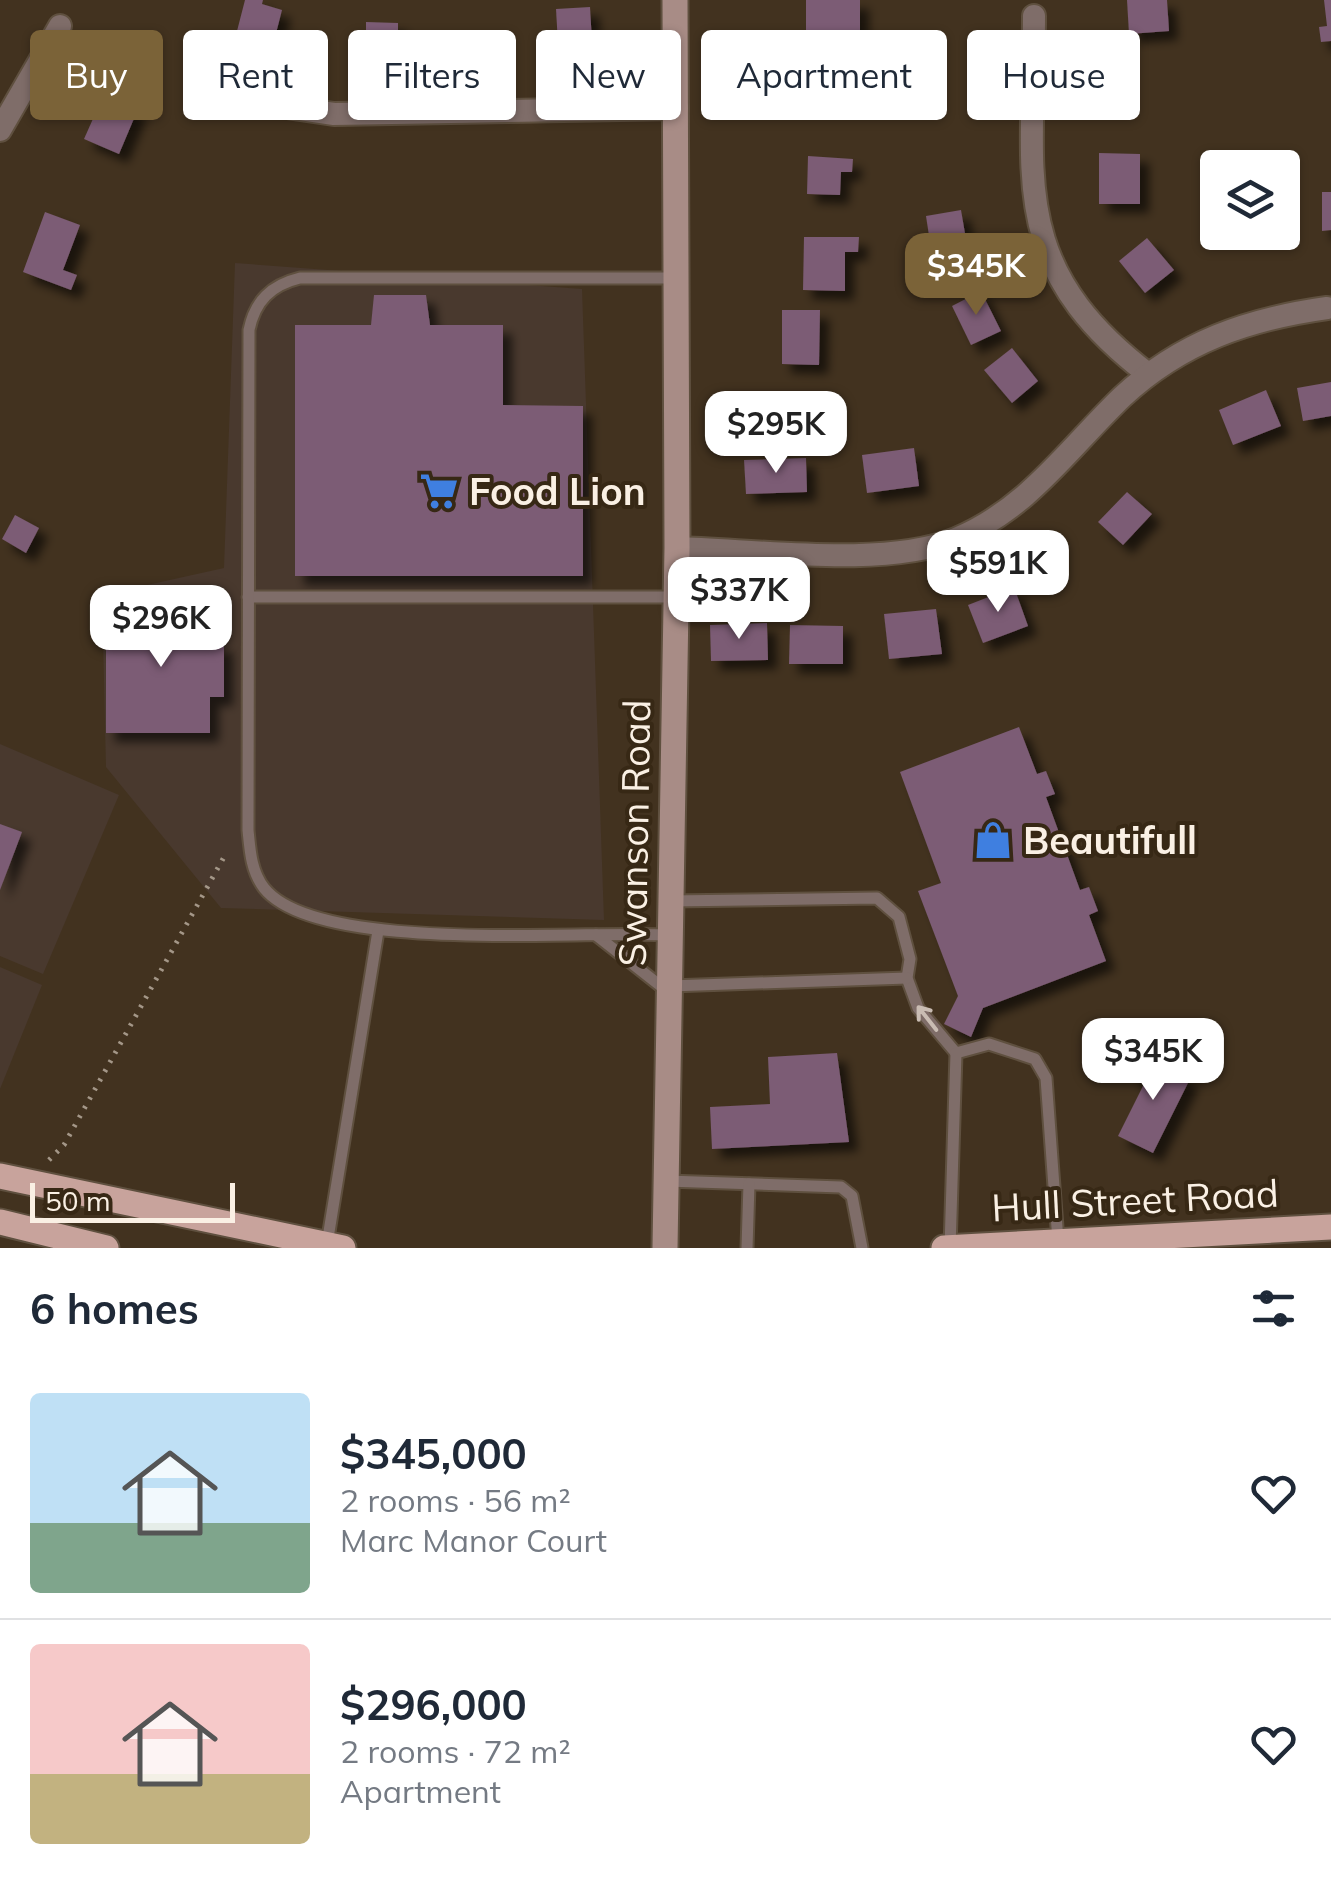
<!DOCTYPE html>
<meta charset="utf-8">
<style>
:root{--surface:#fff;--page:#f6f6f7;--text:#1f2937;--muted:#747a83;--line:#e0e1e3;--accent:#7b6338}
body{margin:0;font-family:Mulish,sans-serif;background:var(--page);color:var(--text);height:100vh;display:flex;flex-direction:column;font-size:38px;white-space:nowrap}
*{box-sizing:border-box;margin:0}
p{font-size:32px;color:var(--muted)}
.icon{flex:none;width:55px;height:55px;fill:none;stroke:currentColor;stroke-width:2;stroke-linecap:round;stroke-linejoin:round}
.map{position:relative;height:1248px;overflow:hidden}
.sheet{display:flex;flex-direction:column;background:var(--surface);flex:1}
.sheet>*{flex:none}
.banner{position:absolute;left:30px;top:30px;width:1272px;height:90px;display:flex;gap:20px}
.tools{position:absolute;left:1200px;top:150px;display:grid;gap:20px}
.tools a{display:grid;place-items:center;width:100px;height:100px;border-radius:10px;background:var(--surface);box-shadow:0 2px 8px #0004;font-size:50px}
.scale{position:absolute;left:30px;bottom:25px;width:205px;box-sizing:border-box;padding-left:10px;border:5px solid #faf0e4;border-top:0;font-size:28px;line-height:35px;white-space:nowrap;color:#faf0e4;-webkit-text-stroke:8px #372815;paint-order:stroke}
.price{position:absolute;translate:-50% -85px;padding:0 22px;border-radius:20px;background:#fff;color:#222;font-size:32px;line-height:65px;filter:drop-shadow(0 2px 5px #0008)}
.price::after{content:'';position:absolute;left:50%;top:60px;width:30px;height:22px;margin-left:-15px;background:inherit;clip-path:polygon(0 0,100% 0,50% 100%)}
.price.current{background:var(--accent);color:#fff}
ul{padding:0;list-style:none}
li{display:flex;align-items:center;gap:30px;height:250px;padding:0 30px}
li+li{border-top:2px solid var(--line)}
li span{display:grid;place-items:center;flex:none;width:280px;height:200px;border-radius:10px;color:#555}
li>.icon{margin-inline-start:auto}
span .icon{width:120px;height:120px;fill:#fffc;stroke-width:1}
li b{font-size:42px}
h2{display:flex;justify-content:space-between;align-items:center;height:120px;padding:0 30px;font-size:42px}
.tag{padding:0 35px;border-radius:10px;background:var(--surface);box-shadow:0 2px 8px #0004;font-size:35px;line-height:90px}
.tag.current{background:var(--accent);color:#fff}
.map>svg:first-child{display:block}
</style>
<div class="map">
<svg width="1331" height="1248" viewBox="0 0 1331 1248">
<defs>
<filter id="shadow"><feDropShadow dx="9" dy="9" stdDeviation="5" flood-color="#0009"/></filter>
</defs>
<rect width="100%" height="100%" fill="#42321f"/>
<g fill="#49392e">
<polygon points="235,263 582,289 604,920 221,908 106,767 102,595 224,568"/>
<polygon points="0,744 119,795 43,974 0,956"/>
<polygon points="0,967 42,985 0,1089"/>
</g>
<g fill="#7b5c74" filter="url(#shadow)">
<polygon points="245,0 263,0 262,4 282,10 274,41 237,31"/>
<polygon points="806,0 860,0 860,39 806,40"/>
<polygon points="1127,0 1167,0 1169,31 1129,34"/>
<polygon points="1324,0 1331,0 1331,41 1321,42 1319,27 1327,26"/>
<polygon points="590,7 592,42 558,44 556,9"/>
<polygon points="366,22 398,23 398,61 389,61 389,69 373,68 373,61 351,61 351,36 366,36"/>
<polygon points="104,94 138,109 119,154 84,139"/>
<polygon points="1099,153 1140,154 1140,204 1099,204"/>
<polygon points="808,156 853,159 852,172 841,172 840,195 807,194"/>
<polygon points="1322,192 1331,192 1331,230 1322,231"/>
<polygon points="961,210 970,263 934,269 926,216"/>
<polygon points="45,212 80,225 63,270 77,275 71,290 23,272"/>
<polygon points="804,237 859,237 858,252 845,252 845,291 803,290"/>
<polygon points="1147,238 1174,270 1145,293 1119,261"/>
<polygon points="981,291 1001,331 971,345 952,306"/>
<polygon points="374,295 426,295 430,325 503,325 503,405 583,406 583,576 295,576 295,325 371,325"/>
<polygon points="782,310 820,310 819,365 782,364"/>
<polygon points="1012,348 1038,381 1012,403 984,370"/>
<polygon points="1331,382 1331,416 1303,421 1297,388"/>
<polygon points="1266,390 1281,426 1233,445 1219,410"/>
<polygon points="914,448 919,486 867,493 862,455"/>
<polygon points="806,458 807,492 746,494 744,460"/>
<polygon points="1127,492 1152,514 1123,545 1098,522"/>
<polygon points="15,515 39,528 26,553 2,539"/>
<polygon points="1014,587 1028,626 983,643 968,605"/>
<polygon points="106,606 210,606 210,643 224,643 224,697 210,697 210,733 106,733"/>
<polygon points="936,609 942,654 889,659 884,614"/>
<polygon points="767,623 768,660 711,661 710,625"/>
<polygon points="790,625 843,626 843,664 789,664"/>
<polygon points="1019,727 1037,774 1046,771 1055,794 1046,797 1080,890 1089,887 1098,911 1089,915 1106,961 983,1008 971,1037 944,1024 958,996 918,891 941,883 900,772"/>
<polygon points="0,824 22,832 0,890"/>
<polygon points="837,1053 849,1142 712,1149 710,1107 770,1104 768,1057"/>
<polygon points="1142,1054 1190,1079 1153,1153 1118,1136 1145,1082 1131,1075"/>
</g>
<g fill="none" stroke-linecap="round" stroke-linejoin="round">
<g stroke="#5f503f" stroke-width="15">
<g id="lane">
<polyline points="248,597 676,597"/>
<polyline points="670,901 877,898 899,917 910,959 907,978 918,1008 956,1053"/>
<polyline points="596,935 667,991"/>
<path d="M670 935C586 930 317 955 264 888 251 871 250 850 248 830L249 330C255 301 271 285 300 278H677"/>
<polyline points="670,986 907,978"/>
<polyline points="667,1181 841,1187 852,1196 862,1248"/>
<polyline points="327,1244 378,931"/>
<polyline points="747,1248 749,1184"/>
<polyline points="950,1248 956,1053 989,1044 1035,1059 1046,1078 1058,1241"/>
</g>
</g>
<g stroke="#5f503f" stroke-width="26">
<g id="street">
<path d="M1034 16C1034 178 1006 265 1148 374"/>
<polyline points="233,99 334,114 677,108"/>
<polyline points="0,130 60,26"/>
<path d="M677 548C756 550 885 568 956 539 1028 509 1068 449 1122 397 1181 342 1248 319 1327 308"/>
</g>
</g>
<g stroke="#5f503f" stroke-width="29">
<polyline id="secondary" points="665,1248 677,548 675,0"/>
</g>
<g stroke="#5f503f" stroke-width="29">
<g id="primary">
<polyline points="0,1176 343,1248"/>
<polyline points="0,1222 106,1248"/>
<polyline points="944,1248 1331,1227"/>
</g>
</g>
<polyline stroke="#a49788" stroke-width="5" stroke-dasharray="2.5 8" stroke-linecap="butt" points="49,1160 64,1145 224,857"/>
<use href="#lane" stroke="#7f6d69" stroke-width="11"/>
<use href="#street" stroke="#7f6d69" stroke-width="22"/>
<use href="#secondary" stroke="#a88c86" stroke-width="25"/>
<use href="#primary" stroke="#c8a39c" stroke-width="25"/>
</g>
<defs><path id="oneway-shaft" d="M-6 0H5M1.5-3L5.5 0L1.5 3" fill="none" stroke-width="1.6" stroke-linecap="round" stroke-linejoin="round" transform="scale(2.5)"/></defs>
<use stroke="#c9bcb3" href="#oneway-shaft" transform="translate(927 1018) rotate(-128)"/>
<defs>
<g id="supermarket-bare" transform="scale(3)"><path d="M-6-5.5h2.5l.6 2H6L4.5 2H-2.5L-4.4-4H-6ZM-1.5 3.2a1.3 1.3 0 1 0 .1 0ZM3 3.2a1.3 1.3 0 1 0 .1 0Z" fill="#3f7fe0" stroke="#372815" stroke-width="2.5" paint-order="stroke"/></g>
<g id="shop-bare" transform="scale(3)"><path d="M-5-2.5h2.3a2.7 3.5 0 0 1 5.4 0H5L5.5 6h-11ZM-1.5-2.5h3a1.5 2.3 0 0 0-3 0Z" fill="#3f7fe0" stroke="#372815" stroke-width="2.5" paint-order="stroke"/></g>
</defs>
<g fill-rule="evenodd">
<use href="#supermarket-bare" x="439" y="491"/>
<use href="#shop-bare" x="993" y="840"/>
</g>
<g text-anchor="middle" dominant-baseline="central" stroke-width="8" stroke-linejoin="round" paint-order="stroke">
<g font-size="38" font-weight="bold" fill="#faf0e4" stroke="#372815" text-anchor="start">
<text x="469" y="491">Food Lion</text>
<text x="1023" y="840">Beautifull</text>
</g>
<g font-size="38" fill="#faf0e4" stroke="#372815">
<text transform="translate(634 833) rotate(-89)">Swanson Road</text>
<text transform="translate(1135 1200) rotate(-3)">Hull Street Road</text>
</g>
</g>
</svg>
<div class="tools">
<a><svg class="icon" aria-label="layers" viewBox="0 0 24 24"><path d="M12 4l9 5-9 5-9-5zM3 14l9 5 9-5"/></svg></a>
</div>
<div class="scale">50 m</div>
<b class="price current" style="left:976px;top:318px">$345K</b>
<b class="price" style="left:776px;top:476px">$295K</b>
<b class="price" style="left:998px;top:615px">$591K</b>
<b class="price" style="left:739px;top:642px">$337K</b>
<b class="price" style="left:161px;top:670px">$296K</b>
<b class="price" style="left:1153px;top:1103px">$345K</b>
<div class="banner">
<a class="tag current">Buy</a>
<a class="tag">Rent</a>
<a class="tag">Filters</a>
<a class="tag">New</a>
<a class="tag">Apartment</a>
<a class="tag">House</a>
</div>
</div>
<section class="sheet">
<h2>6 homes<svg class="icon" aria-label="filters" viewBox="0 0 24 24"><path d="M4 7h16M4 17h16"/><circle cx="9" cy="7" r="2"/><circle cx="15" cy="17" r="2"/></svg></h2>
<ul>
<li><span style="background:linear-gradient(#bfe0f5 65%,#7fa58c 0)"><svg class="icon" aria-label="home" viewBox="0 0 24 24"><path d="M3 11l9-7 9 7M6 9v11h12V9"/></svg></span><div><b>$345,000</b><p>2 rooms · 56 m²</p><p>Marc Manor Court</p></div><svg class="icon" aria-label="heart" viewBox="0 0 24 24"><path d="M12 20l-8-8c-3-5 5-10 8-4 3-6 11-1 8 4z"/></svg></li>
<li><span style="background:linear-gradient(#f6c9c9 65%,#c2b280 0)"><svg class="icon" aria-label="home" viewBox="0 0 24 24"><path d="M3 11l9-7 9 7M6 9v11h12V9"/></svg></span><div><b>$296,000</b><p>2 rooms · 72 m²</p><p>Apartment</p></div><svg class="icon" aria-label="heart" viewBox="0 0 24 24"><path d="M12 20l-8-8c-3-5 5-10 8-4 3-6 11-1 8 4z"/></svg></li>
</ul>
</section>
